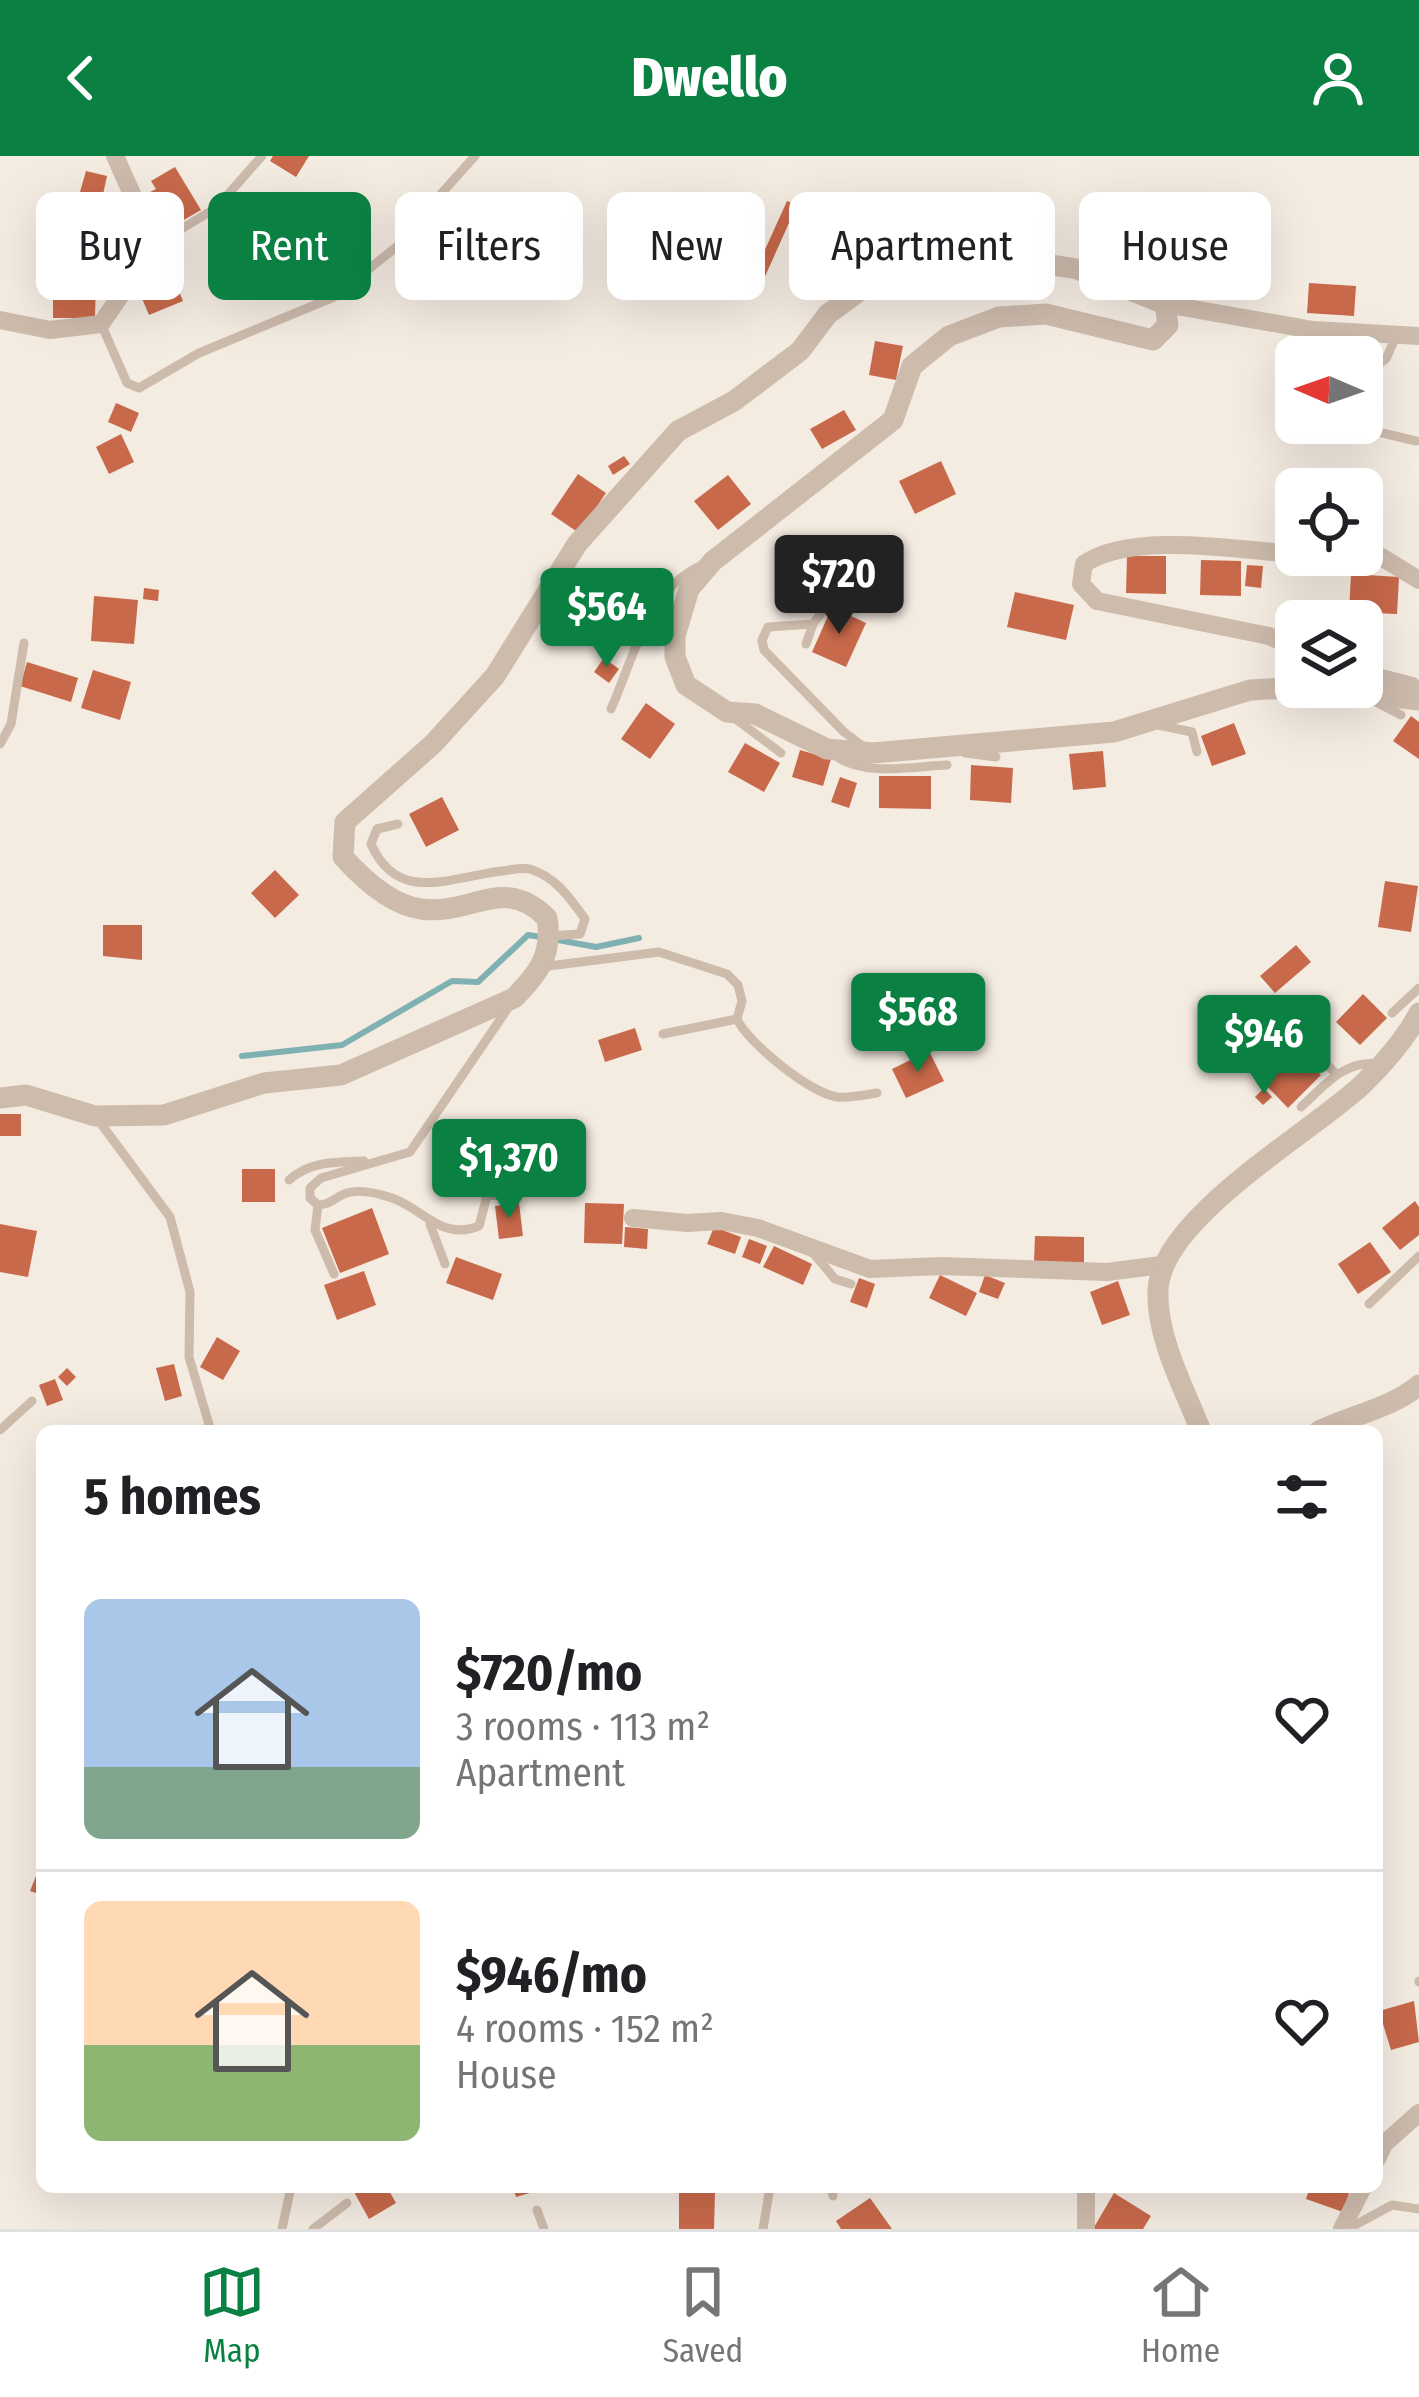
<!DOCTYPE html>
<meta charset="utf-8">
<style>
:root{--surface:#fff;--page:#f6f6f6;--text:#202124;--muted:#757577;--line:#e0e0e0;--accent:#0b8043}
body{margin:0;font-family:"Fira Sans Condensed",sans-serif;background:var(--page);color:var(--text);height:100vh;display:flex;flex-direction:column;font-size:45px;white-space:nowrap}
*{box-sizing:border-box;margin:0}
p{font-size:39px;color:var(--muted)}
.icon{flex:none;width:66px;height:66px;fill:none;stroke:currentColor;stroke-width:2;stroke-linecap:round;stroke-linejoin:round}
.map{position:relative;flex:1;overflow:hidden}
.sheet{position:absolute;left:36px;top:1269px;width:1347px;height:768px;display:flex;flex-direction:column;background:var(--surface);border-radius:18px;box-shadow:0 12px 48px #0002}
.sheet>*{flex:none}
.guide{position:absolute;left:36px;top:36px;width:1347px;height:108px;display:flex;gap:24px}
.needle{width:78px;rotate:272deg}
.tools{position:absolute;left:1275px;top:180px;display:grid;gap:24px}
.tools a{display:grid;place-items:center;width:108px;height:108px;border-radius:18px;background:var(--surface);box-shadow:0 12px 48px #0002;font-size:60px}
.price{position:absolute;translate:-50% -102px;padding:0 27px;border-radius:12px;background:var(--accent);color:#fff;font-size:39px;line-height:78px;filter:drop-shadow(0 3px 6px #0008)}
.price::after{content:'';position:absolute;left:50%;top:72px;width:36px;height:27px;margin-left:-18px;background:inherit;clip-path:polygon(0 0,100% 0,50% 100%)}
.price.selected{background:#222;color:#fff}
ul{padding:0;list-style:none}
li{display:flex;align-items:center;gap:36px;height:300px;padding:0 48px}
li+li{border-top:3px solid var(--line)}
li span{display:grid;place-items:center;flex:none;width:336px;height:240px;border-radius:18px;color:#555}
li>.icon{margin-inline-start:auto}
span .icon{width:144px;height:144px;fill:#fffc;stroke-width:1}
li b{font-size:51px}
h2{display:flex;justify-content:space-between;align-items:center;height:144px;padding:0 48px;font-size:51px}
.pill{padding:0 42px;border-radius:18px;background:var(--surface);box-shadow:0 12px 48px #0002;font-size:42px;line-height:108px}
.pill.selected{background:var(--accent);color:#fff}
header{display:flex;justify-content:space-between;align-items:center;height:156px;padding:0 48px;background:var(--accent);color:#fff;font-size:54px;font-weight:800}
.dock{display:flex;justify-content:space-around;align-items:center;height:168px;border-top:3px solid var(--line);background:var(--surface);font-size:33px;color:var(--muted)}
.dock a{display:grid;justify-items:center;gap:6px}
.dock .selected{color:var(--accent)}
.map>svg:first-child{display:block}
</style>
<header><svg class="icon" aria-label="back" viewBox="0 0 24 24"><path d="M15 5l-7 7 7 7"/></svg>Dwello<svg class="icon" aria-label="person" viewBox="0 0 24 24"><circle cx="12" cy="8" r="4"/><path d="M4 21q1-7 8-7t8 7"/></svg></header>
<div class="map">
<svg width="1419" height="2073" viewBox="0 0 1419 2073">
<rect width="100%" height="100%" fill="#f4ebe1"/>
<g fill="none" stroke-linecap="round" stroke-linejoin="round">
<g stroke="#7fb0b2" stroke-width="6">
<polyline points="558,784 596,791 639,782"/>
<polyline points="242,900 342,889 452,825 478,826 528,779 541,781"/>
</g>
</g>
<g fill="#c8694b">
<polygon points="273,0 309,0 296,21 270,5"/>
<polygon points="175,11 201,54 163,76 142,40 156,33 151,25"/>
<polygon points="86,15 107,20 98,62 74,57"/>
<polygon points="787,45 797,49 759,134 749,129"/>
<rect x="62" y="61" width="12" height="20"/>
<polygon points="861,72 881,102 840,129 820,99"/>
<polygon points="169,111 183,145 149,159 135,126"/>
<polygon points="53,120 96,121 95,162 53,162"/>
<polygon points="1309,127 1356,130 1354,160 1307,157"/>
<polygon points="875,185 903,190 896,224 869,219"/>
<polygon points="116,247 139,257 131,276 108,266"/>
<polygon points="844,254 856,274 822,293 810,273"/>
<polygon points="121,278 134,306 109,318 96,291"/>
<polygon points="624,300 630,308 613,319 608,310"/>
<polygon points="941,305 956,338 915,358 899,325"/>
<polygon points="578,318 606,337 579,377 551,358"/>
<polygon points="728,319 751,348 718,374 694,345"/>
<polygon points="1127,400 1166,400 1166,438 1126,437"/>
<polygon points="1201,404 1241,405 1241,440 1200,439"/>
<polygon points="1247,409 1263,410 1261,432 1245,430"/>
<polygon points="1351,418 1399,421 1397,458 1349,456"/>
<polygon points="144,432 159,434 158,445 143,443"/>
<polygon points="1015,436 1074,449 1066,484 1007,471"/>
<polygon points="94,440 138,444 134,488 91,485"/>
<polygon points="832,451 866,467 846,511 812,496"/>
<polygon points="604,502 619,513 609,527 594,516"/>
<polygon points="27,506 78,522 71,546 20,530"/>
<polygon points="93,514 131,526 120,564 81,552"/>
<polygon points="646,547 675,568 650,603 621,583"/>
<polygon points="1411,560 1419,566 1419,603 1393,585"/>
<polygon points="1234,567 1246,598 1212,610 1201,580"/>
<polygon points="745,587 780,607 764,636 728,616"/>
<polygon points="800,594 831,603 823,630 792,621"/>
<polygon points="1103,595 1106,631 1073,634 1069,598"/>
<polygon points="971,609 1013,612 1011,647 970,644"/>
<polygon points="879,620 931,620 931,653 879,652"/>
<polygon points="840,621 857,627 849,652 831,646"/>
<polygon points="442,641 459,674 426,691 409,658"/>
<polygon points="275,714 299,739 275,762 251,737"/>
<polygon points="1385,725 1418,730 1411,776 1378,771"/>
<polygon points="103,769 142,769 142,804 103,800"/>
<polygon points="1296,789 1311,806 1275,837 1260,820"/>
<polygon points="1363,838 1387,862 1360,889 1336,866"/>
<polygon points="635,872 642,894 605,906 598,884"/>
<polygon points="1295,893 1321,919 1288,952 1262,925"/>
<polygon points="929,895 944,925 906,942 892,913"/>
<polygon points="1264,932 1272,941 1263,949 1255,941"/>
<rect x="0" y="958" width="21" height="22"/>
<polygon points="538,992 542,1003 523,1010 519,999"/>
<rect x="242" y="1013" width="33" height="33"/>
<polygon points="1415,1045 1419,1051 1419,1079 1400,1094 1382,1072"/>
<polygon points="519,1047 523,1080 499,1083 495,1050"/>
<polygon points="585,1047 624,1048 622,1088 584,1087"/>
<polygon points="372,1052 389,1098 340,1117 322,1072"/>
<polygon points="0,1068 37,1075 28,1121 0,1116"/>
<polygon points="625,1071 648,1073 647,1093 624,1091"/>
<polygon points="714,1071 741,1081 735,1098 707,1088"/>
<polygon points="1035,1080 1084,1081 1084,1107 1034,1106"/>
<polygon points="749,1083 767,1090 760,1108 742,1101"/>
<polygon points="1370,1086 1391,1116 1358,1138 1338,1108"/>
<polygon points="774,1090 812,1108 803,1129 763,1111"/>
<polygon points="456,1101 502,1118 493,1144 446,1127"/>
<polygon points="364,1115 376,1149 337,1164 324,1129"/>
<polygon points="940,1119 977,1137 966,1160 929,1142"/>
<polygon points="985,1119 1005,1127 998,1143 979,1136"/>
<polygon points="859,1122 875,1128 867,1152 850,1146"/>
<polygon points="1118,1125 1130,1159 1102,1169 1090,1136"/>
<polygon points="217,1181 240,1195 223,1224 200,1211"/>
<polygon points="174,1208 182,1240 165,1245 156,1212"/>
<polygon points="67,1212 76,1221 67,1230 58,1221"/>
<polygon points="55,1223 63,1244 47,1250 39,1229"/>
<polygon points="38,1715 42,1716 42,1739 30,1735"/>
<polygon points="1414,1845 1419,1886 1391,1894 1379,1855"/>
<polygon points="363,2031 387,2031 396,2047 369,2063 354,2036"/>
<polygon points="513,2031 547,2031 547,2032 516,2041"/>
<polygon points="1310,2031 1351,2031 1343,2056 1306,2043"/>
<polygon points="679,2036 715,2037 714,2073 679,2073"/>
<polygon points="1114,2037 1151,2060 1143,2073 1093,2073"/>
<polygon points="870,2042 892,2073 841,2073 836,2065"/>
</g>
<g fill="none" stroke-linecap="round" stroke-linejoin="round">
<g stroke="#cdbbac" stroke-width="9">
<polyline points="155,89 216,52 262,0"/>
<polyline points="102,170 127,227 139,232 199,197 334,141 420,72 440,39 475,0"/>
<polyline points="1362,221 1386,203 1396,180"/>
<polyline points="1341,267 1416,285"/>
<polyline points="813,468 768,471 762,484 764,494 844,576 864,591"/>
<polyline points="806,488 813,468 824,453"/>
<polyline points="1374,545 1401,559"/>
<path d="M611 553C634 502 647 433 702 409"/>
<polyline points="733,561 781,597"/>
<polyline points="1158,569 1192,576 1197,596"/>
<polyline points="0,588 11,568 24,487"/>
<polyline points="965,597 996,601"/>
<path d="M836 600C864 621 914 610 947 609"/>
<path d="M398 668 377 673 371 688C398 749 450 721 502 715 511 714 522 711 530 713 556 721 570 742 585 763L580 778 550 780"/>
<path d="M541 811 659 796 727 818 738 829 742 845 737 863C748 887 810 937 837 941 850 942 865 939 877 937"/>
<path d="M508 852 410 996 321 1022 310 1032V1042L318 1049C331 1048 333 1043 344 1038 358 1032 377 1037 392 1042 424 1053 441 1085 479 1070L487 1040 508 1038"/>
<polyline points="1392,857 1419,832"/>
<polyline points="663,878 737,863"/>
<polyline points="1308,889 1336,918"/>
<path d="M1301 951C1325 929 1344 904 1379 908"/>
<polyline points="99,965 170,1061 190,1136 189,1201 211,1275"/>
<path d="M289 1024C310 1005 337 1006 364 1005"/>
<polyline points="318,1049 315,1074 334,1118"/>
<polyline points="430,1068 445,1108"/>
<polyline points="814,1098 835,1123 851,1128"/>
<polyline points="1369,1148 1419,1100"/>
<polyline points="0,1274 32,1245"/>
<polyline points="1419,1826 1419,1825"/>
<polyline points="831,2031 833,2040"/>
<polyline points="537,2054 544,2073"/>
<polyline points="282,2073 291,2031"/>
<polyline points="313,2073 347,2047"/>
<polyline points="763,2073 770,2031"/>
<polyline points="1348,2073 1392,2049 1419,2053"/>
</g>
<g stroke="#cdbbac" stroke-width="18">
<polyline points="1165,148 1313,174 1419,180"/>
<polyline points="0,164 50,174 101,168 155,89 115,0"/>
<path d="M1296 398C1238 394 1132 375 1084 408L1081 428 1097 445 1269 480 1296 492"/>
<polyline points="1362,399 1378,399 1419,424"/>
<polyline points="1362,517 1412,530 1419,542"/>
<polyline points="633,1062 687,1067 721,1065 758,1072 870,1113 942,1110 1107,1116 1161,1109"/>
<polyline points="1377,2003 1384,1988 1419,1957"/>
<polyline points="1086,2031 1086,2073"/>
<polyline points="1342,2073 1363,2031"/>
</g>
<g stroke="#cdbbac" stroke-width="21">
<polyline points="1305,531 1419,544"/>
<path d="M0 942 26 939 95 960 164 959 264 927 341 919 514 842C539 817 553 798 547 762 503 718 471 760 421 753 391 749 362 722 343 701L345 666 433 588 495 520 577 388 678 275 734 245 800 195 828 158 873 125 900 115 1039 107 1077 113 1165 148 1168 169 1153 184 1046 158 999 161 949 180 912 210 893 264 713 405 689 433 675 480V501L686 529 727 556 755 558 827 593 873 597 1114 576 1250 534 1304 531"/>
<path d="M1201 1275C1184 1232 1156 1181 1158 1134 1161 1062 1309 978 1362 929 1382 910 1407 881 1419 857"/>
<path d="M1319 1275C1352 1259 1392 1252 1419 1229"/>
</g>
</g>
</svg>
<div class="tools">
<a><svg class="needle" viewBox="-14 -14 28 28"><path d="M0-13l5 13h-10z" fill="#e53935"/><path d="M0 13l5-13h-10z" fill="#757577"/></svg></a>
<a><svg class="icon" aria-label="locate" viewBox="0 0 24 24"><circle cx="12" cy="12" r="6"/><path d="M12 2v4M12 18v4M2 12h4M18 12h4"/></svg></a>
<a><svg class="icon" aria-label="layers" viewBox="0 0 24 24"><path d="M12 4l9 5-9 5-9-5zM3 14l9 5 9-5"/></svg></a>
</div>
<b class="price selected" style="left:839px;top:481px">$720</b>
<b class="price" style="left:607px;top:514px">$564</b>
<b class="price" style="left:918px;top:919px">$568</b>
<b class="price" style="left:1264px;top:941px">$946</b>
<b class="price" style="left:509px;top:1065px">$1,370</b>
<div class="guide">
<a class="pill">Buy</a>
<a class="pill selected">Rent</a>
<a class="pill">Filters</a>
<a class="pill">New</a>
<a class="pill">Apartment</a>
<a class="pill">House</a>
</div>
<section class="sheet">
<h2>5 homes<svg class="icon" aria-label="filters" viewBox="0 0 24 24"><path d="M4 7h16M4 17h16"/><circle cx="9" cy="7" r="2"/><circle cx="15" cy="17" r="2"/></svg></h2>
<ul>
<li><span style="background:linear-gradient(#a9c7e8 70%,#7fa58c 0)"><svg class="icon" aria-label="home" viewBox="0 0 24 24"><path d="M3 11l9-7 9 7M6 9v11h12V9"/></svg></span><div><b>$720/mo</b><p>3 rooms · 113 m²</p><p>Apartment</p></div><svg class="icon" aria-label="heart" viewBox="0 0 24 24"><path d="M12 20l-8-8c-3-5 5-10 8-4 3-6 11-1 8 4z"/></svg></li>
<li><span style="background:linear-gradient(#ffd9b3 60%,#8fb573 0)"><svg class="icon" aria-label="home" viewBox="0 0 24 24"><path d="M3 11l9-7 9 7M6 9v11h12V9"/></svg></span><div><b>$946/mo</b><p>4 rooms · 152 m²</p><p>House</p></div><svg class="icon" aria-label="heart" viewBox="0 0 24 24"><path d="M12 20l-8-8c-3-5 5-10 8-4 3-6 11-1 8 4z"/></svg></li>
</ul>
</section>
</div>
<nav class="dock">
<a class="selected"><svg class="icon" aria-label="map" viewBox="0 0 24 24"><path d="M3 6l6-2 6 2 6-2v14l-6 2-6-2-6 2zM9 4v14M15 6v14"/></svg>Map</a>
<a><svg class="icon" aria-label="saved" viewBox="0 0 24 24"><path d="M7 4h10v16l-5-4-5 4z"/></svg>Saved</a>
<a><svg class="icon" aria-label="home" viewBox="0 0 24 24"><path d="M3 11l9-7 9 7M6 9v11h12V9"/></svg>Home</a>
</nav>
